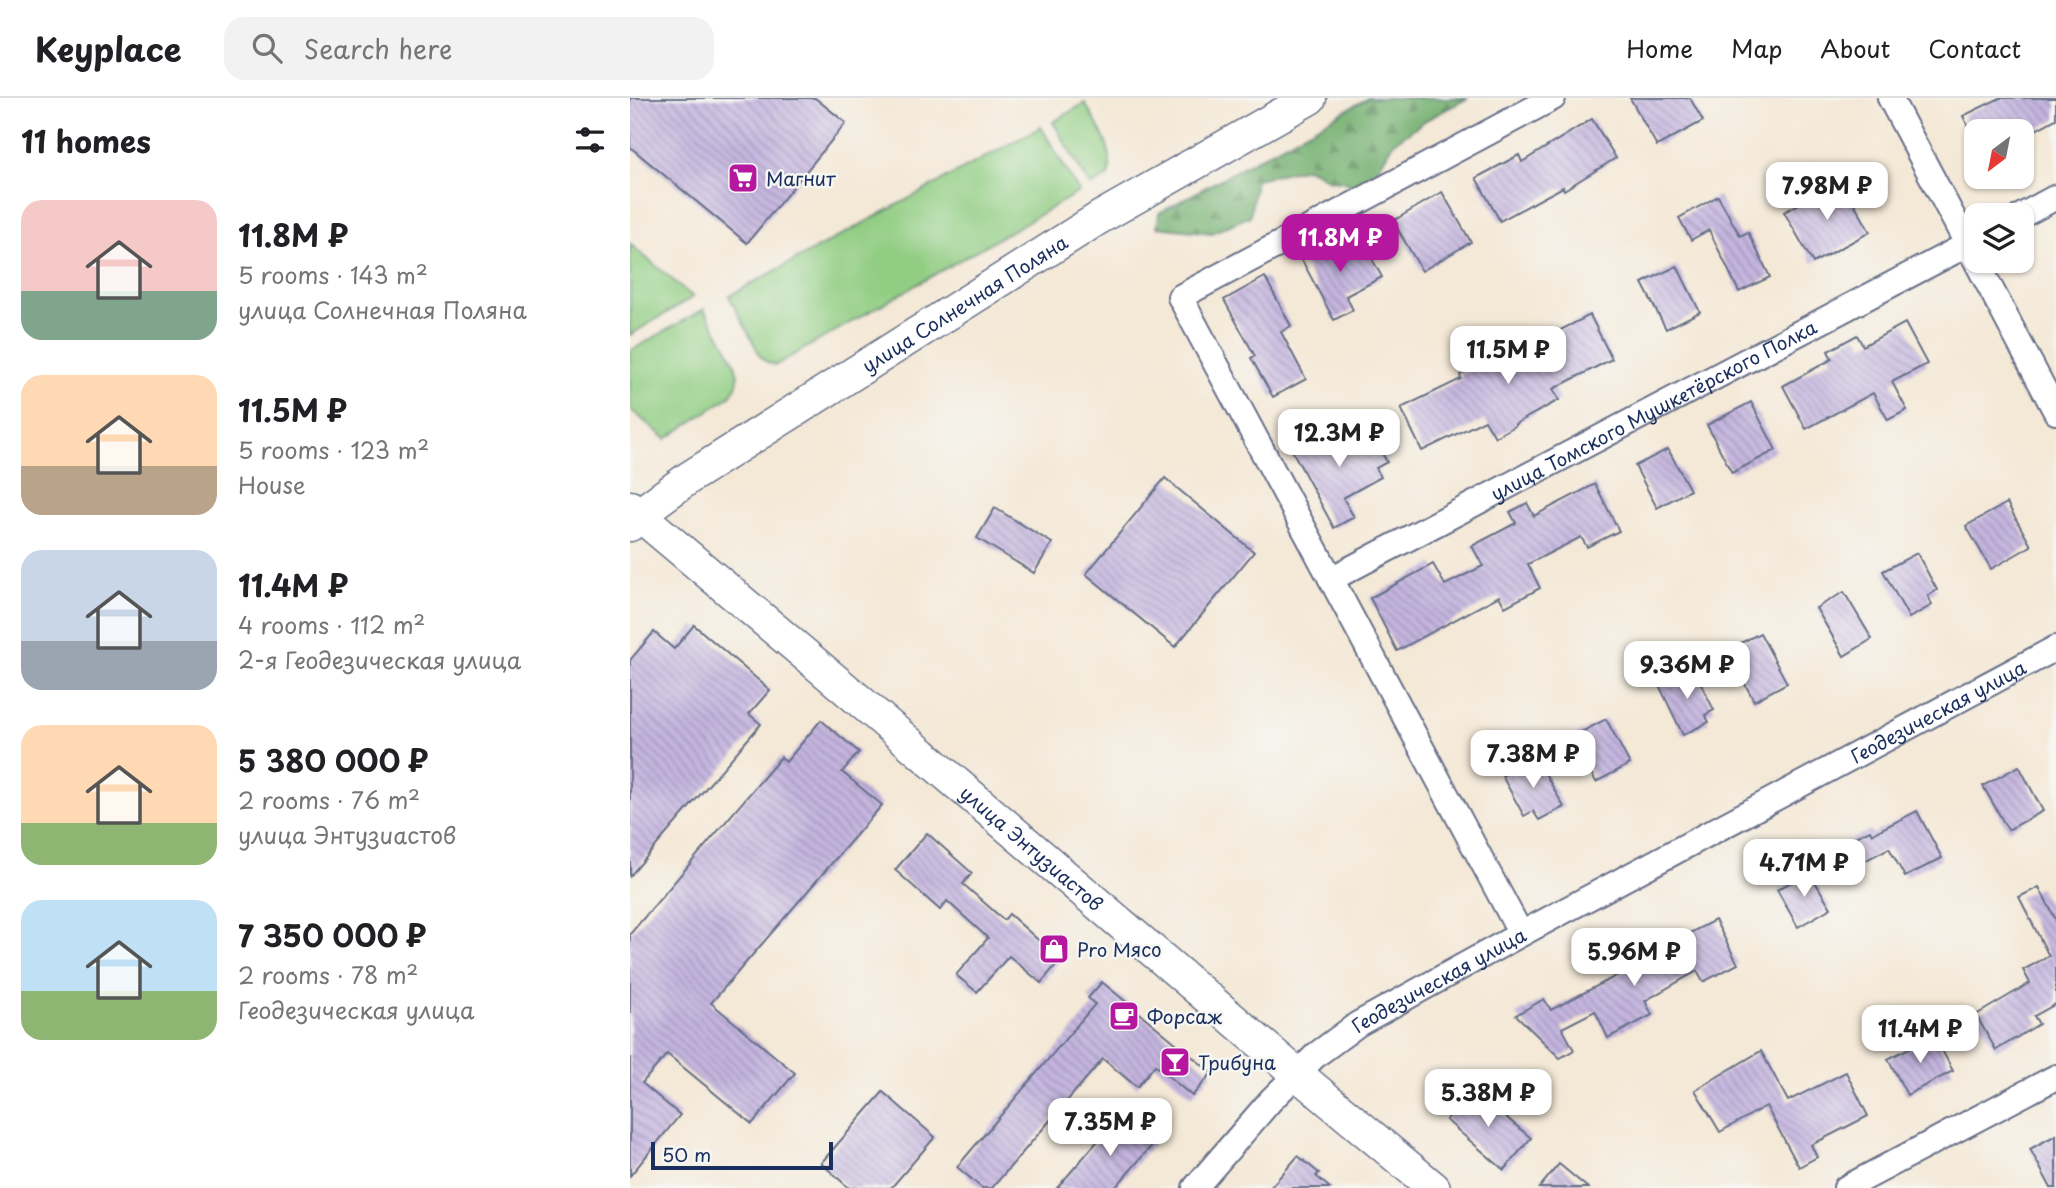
<!DOCTYPE html>
<meta charset="utf-8">
<style>
:root{--surface:#fff;--page:#f2f2f2;--text:#202124;--muted:#757577;--line:#e0e0e0;--accent:#b5179e}
body{margin:0;font-family:"Playpen Sans",sans-serif;background:var(--page);color:var(--text);height:100vh;display:flex;flex-direction:column;font-size:26px;white-space:nowrap}
*{box-sizing:border-box;margin:0}
p{font-size:23px;color:var(--muted)}
.icon{flex:none;width:38px;height:38px;fill:none;stroke:currentColor;stroke-width:2;stroke-linecap:round;stroke-linejoin:round}
.map{position:relative;flex:1;overflow:hidden}
.panel{display:flex;flex-direction:column;background:var(--surface);width:630px}
.panel>*{flex:none}
.needle{width:46px;rotate:212deg}
.fabs{position:absolute;left:1334px;top:21px;display:grid;gap:14px}
.fabs a{display:grid;place-items:center;width:70px;height:70px;border-radius:14px;background:var(--surface);box-shadow:0 2px 5px #0004;font-size:35px}
.scale{position:absolute;left:21px;bottom:18px;width:182px;box-sizing:border-box;padding-left:7px;border:4px solid #1b2f5e;border-top:0;font-size:19px;line-height:24px;white-space:nowrap;color:#1b2f5e;-webkit-text-stroke:5px #f6f6f2;paint-order:stroke}
.price{position:absolute;translate:-50% -60px;padding:0 16px;border-radius:14px;background:#fff;color:#222;font-size:23px;line-height:46px;filter:drop-shadow(0 2px 4px #0008)}
.price::after{content:'';position:absolute;left:50%;top:42px;width:21px;height:16px;margin-left:-10px;background:inherit;clip-path:polygon(0 0,100% 0,50% 100%)}
.price.active{background:var(--accent);color:#fff}
ul{padding:0;list-style:none}
li{display:flex;align-items:center;gap:21px;height:175px;padding:0 21px}
li span{display:grid;place-items:center;flex:none;width:196px;height:140px;border-radius:21px;color:#555}
li>.icon{margin-inline-start:auto}
span .icon{width:84px;height:84px;fill:#fffc;stroke-width:1}
li b{font-size:30px}
h2{display:flex;justify-content:space-between;align-items:center;height:84px;padding:0 21px;font-size:30px}
header{display:flex;align-items:center;gap:42px;box-sizing:border-box;height:98px;padding:0 35px;background:var(--surface);border-bottom:2px solid var(--line)}
header strong{font-size:33px}
nav{display:flex;gap:38px;margin-inline-start:auto;font-size:24px}
.search{width:490px;height:63px;background:var(--page);display:flex;align-items:center;gap:18px;box-sizing:border-box;padding:0 24px;border-radius:21px;color:var(--muted);font-size:26px}
main{display:flex;flex:1;min-height:0}
.map>svg:first-child{display:block}
</style>
<header>
<strong>Keyplace</strong>
<div class="search"><svg class="icon" aria-label="search" viewBox="0 0 24 24"><circle cx="10" cy="10" r="6"/><path d="M15 15l6 6"/></svg>Search here</div>
<nav><a>Home</a><a>Map</a><a>About</a><a>Contact</a></nav>
</header>
<main>
<section class="panel">
<h2>11 homes<svg class="icon" aria-label="filters" viewBox="0 0 24 24"><path d="M4 7h16M4 17h16"/><circle cx="9" cy="7" r="2"/><circle cx="15" cy="17" r="2"/></svg></h2>
<ul>
<li><span style="background:linear-gradient(#f6c9c9 65%,#7fa58c 0)"><svg class="icon" aria-label="home" viewBox="0 0 24 24"><path d="M3 11l9-7 9 7M6 9v11h12V9"/></svg></span><div><b>11.8M ₽</b><p>5 rooms · 143 m²</p><p>улица Солнечная Поляна</p></div></li>
<li><span style="background:linear-gradient(#ffd9b3 65%,#b9a48a 0)"><svg class="icon" aria-label="home" viewBox="0 0 24 24"><path d="M3 11l9-7 9 7M6 9v11h12V9"/></svg></span><div><b>11.5M ₽</b><p>5 rooms · 123 m²</p><p>House</p></div></li>
<li><span style="background:linear-gradient(#c9d6e8 65%,#9aa5b1 0)"><svg class="icon" aria-label="home" viewBox="0 0 24 24"><path d="M3 11l9-7 9 7M6 9v11h12V9"/></svg></span><div><b>11.4M ₽</b><p>4 rooms · 112 m²</p><p>2-я Геодезическая улица</p></div></li>
<li><span style="background:linear-gradient(#ffd9b3 70%,#8fb573 0)"><svg class="icon" aria-label="home" viewBox="0 0 24 24"><path d="M3 11l9-7 9 7M6 9v11h12V9"/></svg></span><div><b>5 380 000 ₽</b><p>2 rooms · 76 m²</p><p>улица Энтузиастов</p></div></li>
<li><span style="background:linear-gradient(#bfe0f5 65%,#8fb573 0)"><svg class="icon" aria-label="home" viewBox="0 0 24 24"><path d="M3 11l9-7 9 7M6 9v11h12V9"/></svg></span><div><b>7 350 000 ₽</b><p>2 rooms · 78 m²</p><p>Геодезическая улица</p></div></li>
</ul>
</section>
<div class="map">
<svg width="1426" height="1090" viewBox="0 0 1426 1090">
<defs>
<pattern id="forest-firs" width="22" height="20" patternUnits="userSpaceOnUse" patternTransform="scale(1.75)"><rect width="22" height="20" fill="#74b070"/><path d="M5 1l3.5 6h-7zM16 11l3.5 6h-7z" fill="#5e905f"/></pattern>
<pattern id="building-back-hatch" width="6" height="6" patternUnits="userSpaceOnUse" patternTransform="scale(1.75)"><rect width="6" height="6" fill="#c5b5df"/><path d="M-1 5l2 2M0 0l6 6M5-1l2 2" fill="none" stroke="#9f94b8"/></pattern>
</defs>
<rect width="100%" height="100%" fill="#f6f6f2"/>
<filter id="ink" filterUnits="userSpaceOnUse"><feTurbulence type="fractalNoise" baseFrequency=".0143" numOctaves="2"/><feDisplacementMap in="SourceGraphic" scale="14" xChannelSelector="R" yChannelSelector="G"/><feConvolveMatrix kernelMatrix="1 2 1 2 8 2 1 2 1" color-interpolation-filters="sRGB"/></filter>
<filter id="wash" filterUnits="userSpaceOnUse"><feTurbulence type="fractalNoise" baseFrequency=".00686" numOctaves="4" result="noise"/><feDisplacementMap in="SourceGraphic" scale="28" xChannelSelector="R" yChannelSelector="G"/><feGaussianBlur stdDeviation="1.57" result="paint"/><feColorMatrix in="noise" values="0 0 0 0 0 0 0 0 0 0 0 0 0 0 0 0 0 1.4 0 .05"/><feComposite in="paint" operator="in"/></filter>
<g filter="url(#wash)">
<rect width="100%" height="100%" fill="#f4e8d6"/>
<g fill="#91cd82" stroke="#567e70" stroke-width="2">
<path d="M455 5C467 28 487 52 478 78L460 88 423 24Z"/>
<polygon points="411,29 449,94 146,267 138,265 131,259 99,198"/>
<polygon points="0,146 63,199 0,237"/>
<path d="M74 211C83 227 107 261 108 279 108 287 104 293 99 299L36 341 0 311V253Z"/>
</g>
<polygon fill="url(#forest-firs)" stroke="#487067" stroke-width="2" points="738,0 838,0 796,22 763,45 742,82 721,87 712,83 699,82 686,74 677,70 626,81 620,118 582,135 527,129 529,115"/>
<g id="blocks">
<g fill="url(#building-back-hatch)">
<polygon points="0,0 185,0 216,25 117,145 0,49"/>
<polygon points="1000,0 1060,0 1073,23 1027,48"/>
<polygon points="1370,0 1426,0 1426,21 1391,40 1391,33 1340,33 1333,18"/>
<polygon points="962,21 986,60 934,92 933,89 870,123 846,80 889,57 892,64"/>
<polygon points="1212,83 1240,134 1183,165 1154,114"/>
<polygon points="812,94 841,144 792,173 763,123"/>
<polygon points="1088,98 1110,138 1118,134 1140,179 1109,194 1079,132 1061,142 1049,120"/>
<polygon points="730,139 752,179 716,198 723,212 704,222 668,155 688,144 696,158"/>
<polygon points="1047,168 1070,214 1036,231 1012,185"/>
<polygon points="635,179 661,228 651,234 676,281 643,299 621,260 625,258 594,202"/>
<polygon points="960,217 982,261 923,291 929,302 885,326 885,328 865,339 855,322 792,353 771,310 831,281 830,277 850,266 853,271"/>
<polygon points="1275,225 1297,266 1262,284 1277,312 1258,322 1243,295 1176,331 1153,288 1202,261 1198,253 1227,237 1233,248"/>
<polygon points="1121,304 1146,352 1102,375 1077,327"/>
<polygon points="735,325 757,364 746,370 751,379 713,400 724,419 704,430 658,345 677,335 686,351"/>
<polygon points="1038,351 1060,392 1027,410 1005,368"/>
<polygon points="535,380 624,454 545,549 456,476"/>
<polygon points="965,386 989,433 957,449 951,439 898,466 910,490 875,509 869,498 767,553 740,500 803,466 815,487 853,468 842,448 886,425 880,414 897,405 904,418"/>
<polygon points="1377,405 1401,448 1361,471 1336,428"/>
<polygon points="365,410 422,445 404,475 347,440"/>
<polygon points="1287,455 1307,492 1298,498 1302,507 1279,520 1253,473"/>
<polygon points="1214,494 1242,541 1214,558 1186,510"/>
<polygon points="64,527 140,592 119,616 131,626 0,778 0,562 24,534 44,551"/>
<polygon points="1130,535 1157,585 1124,603 1097,552"/>
<polygon points="1063,570 1084,612 1075,617 1079,624 1053,637 1029,587"/>
<polygon points="976,621 1000,666 966,684 942,639"/>
<polygon points="191,622 229,654 212,674 252,707 81,905 165,975 122,1026 37,956 12,985 50,1017 0,1078 0,836 151,659 156,664"/>
<polygon points="906,659 934,709 909,722 903,713 894,718 872,678"/>
<polygon points="1389,668 1413,713 1378,732 1353,688"/>
<polygon points="1287,713 1312,760 1275,779 1259,750 1227,767 1215,744 1240,732 1242,736"/>
<polygon points="297,735 342,775 333,786 374,822 379,816 415,848 420,842 436,855 411,885 379,858 347,894 326,877 358,840 317,803 310,812 265,772"/>
<polygon points="1179,774 1201,810 1168,829 1147,792"/>
<polygon points="1409,789 1426,822 1426,906 1404,918 1409,926 1366,952 1346,917 1400,885 1393,872 1419,858 1389,799"/>
<polygon points="1085,822 1108,866 1073,884 1067,873 1015,903 1022,917 978,940 965,913 932,930 944,952 930,960 886,917 914,901 921,912 1013,864 1011,860"/>
<polygon points="472,884 582,975 562,998 525,967 507,989 473,961 362,1090 352,1090 327,1069 465,906 458,900"/>
<polygon points="1304,937 1323,973 1277,997 1258,961"/>
<polygon points="1131,953 1158,1003 1216,974 1238,1018 1181,1047 1187,1059 1169,1069 1136,1008 1090,1034 1065,992"/>
<polygon points="842,991 901,1040 874,1072 816,1022"/>
<polygon points="253,994 305,1039 261,1090 219,1090 191,1065"/>
<polygon points="491,1016 524,1045 485,1090 427,1090"/>
<polygon points="1426,1037 1426,1090 1421,1090 1400,1051"/>
<polygon points="668,1058 689,1075 686,1078 700,1090 640,1090"/>
<polygon points="929,1066 958,1090 909,1090"/>
</g>
</g>
</g>
<g filter="url(#ink)">
<use href="#blocks" fill-opacity="0" stroke="#677088" stroke-width="2"/>
<g fill="none" stroke-linecap="round" stroke-linejoin="round">
<g stroke="#677088" stroke-width="28">
<g id="minor">
<polyline points="1260,0 1426,314"/>
<polyline points="1391,118 1426,99"/>
<path id="s1" d="M701 481 1346 142"/>
<polyline points="891,836 550,199 923,0"/>
<path id="s2" d="M565 1090 641 1002 686 957 728 926 891 836 1426 550"/>
<polyline points="1216,1090 1426,979"/>
</g>
</g>
<g stroke="#677088" stroke-width="35">
<g id="tertiary">
<path id="s3" d="M0 409 263 631 667 976 804 1090"/>
<path id="s4" d="M0 427 8 417 60 379 469 120 680 0"/>
</g>
</g>
<use href="#minor" stroke="#fff" stroke-width="24"/>
<use href="#tertiary" stroke="#fff" stroke-width="32"/>
</g>
</g>
<defs>
<g id="supermarket-square" transform="scale(1.575)"><rect x="-9" y="-9" width="18" height="18" rx="4" fill="#b5179e" stroke="#f6f6f2"/><path d="M-6-5.5h2.5l.6 2H6L4.5 2H-2.5L-4.4-4H-6ZM-1.5 3.2a1.3 1.3 0 1 0 .1 0ZM3 3.2a1.3 1.3 0 1 0 .1 0Z" fill="#fff"/></g>
<g id="shop-square" transform="scale(1.575)"><rect x="-9" y="-9" width="18" height="18" rx="4" fill="#b5179e" stroke="#f6f6f2"/><path d="M-5-2.5h2.3a2.7 3.5 0 0 1 5.4 0H5L5.5 6h-11ZM-1.5-2.5h3a1.5 2.3 0 0 0-3 0Z" fill="#fff"/></g>
<g id="cafe-square" transform="scale(1.575)"><rect x="-9" y="-9" width="18" height="18" rx="4" fill="#b5179e" stroke="#f6f6f2"/><path d="M-5.5-4.5H6V0H3Q3 3.5 0 3.5H-2.5Q-5.5 3.5-5.5 0ZM3-3.2v2h1.7v-2ZM-6 4.5H4V6H-6Z" fill="#fff"/></g>
<g id="bar-square" transform="scale(1.575)"><rect x="-9" y="-9" width="18" height="18" rx="4" fill="#b5179e" stroke="#f6f6f2"/><path d="M-6-5H6L.8 .8V4.5H3.5V6h-7V4.5H-.8V.8Z" fill="#fff"/></g>
</defs>
<g fill-rule="evenodd">
<use href="#supermarket-square" x="113" y="80"/>
<use href="#shop-square" x="424" y="851"/>
<use href="#cafe-square" x="494" y="918"/>
<use href="#bar-square" x="545" y="964"/>
</g>
<g text-anchor="middle" dominant-baseline="central" stroke-width="5" stroke-linejoin="round" paint-order="stroke">
<g font-size="19" fill="#1b2f5e" stroke="#f6f6f2" text-anchor="start">
<text x="136" y="80">Магнит</text>
<text x="447" y="851">Pro Мясо</text>
<text x="517" y="918">Форсаж</text>
<text x="568" y="964">Трибуна</text>
</g>
<g font-size="19" fill="#1b2f5e" stroke="#f6f6f2">
<text stroke="none"><textPath href="#s4" startOffset="402">улица Солнечная Поляна</textPath></text>
<text stroke="none"><textPath href="#s1" startOffset="364">улица Томского Мушкетёрского Полка</textPath></text>
<text stroke="none"><textPath href="#s2" startOffset="891">Геодезическая улица</textPath></text>
<text stroke="none"><textPath href="#s3" startOffset="527">улица Энтузиастов</textPath></text>
<text stroke="none"><textPath href="#s2" startOffset="324">Геодезическая улица</textPath></text>
</g>
</g>
</svg>
<div class="fabs">
<a><svg class="needle" viewBox="-14 -14 28 28"><path d="M0-13l5 13h-10z" fill="#e53935"/><path d="M0 13l5-13h-10z" fill="#757577"/></svg></a>
<a><svg class="icon" aria-label="layers" viewBox="0 0 24 24"><path d="M12 4l9 5-9 5-9-5zM3 14l9 5 9-5"/></svg></a>
</div>
<div class="scale">50 m</div>
<b class="price" style="left:1197px;top:124px">7.98M ₽</b>
<b class="price active" style="left:710px;top:176px">11.8M ₽</b>
<b class="price" style="left:878px;top:288px">11.5M ₽</b>
<b class="price" style="left:709px;top:371px">12.3M ₽</b>
<b class="price" style="left:1057px;top:603px">9.36M ₽</b>
<b class="price" style="left:903px;top:692px">7.38M ₽</b>
<b class="price" style="left:1174px;top:801px">4.71M ₽</b>
<b class="price" style="left:1004px;top:890px">5.96M ₽</b>
<b class="price" style="left:1290px;top:967px">11.4M ₽</b>
<b class="price" style="left:858px;top:1031px">5.38M ₽</b>
<b class="price" style="left:480px;top:1060px">7.35M ₽</b>
</div>
</main>
